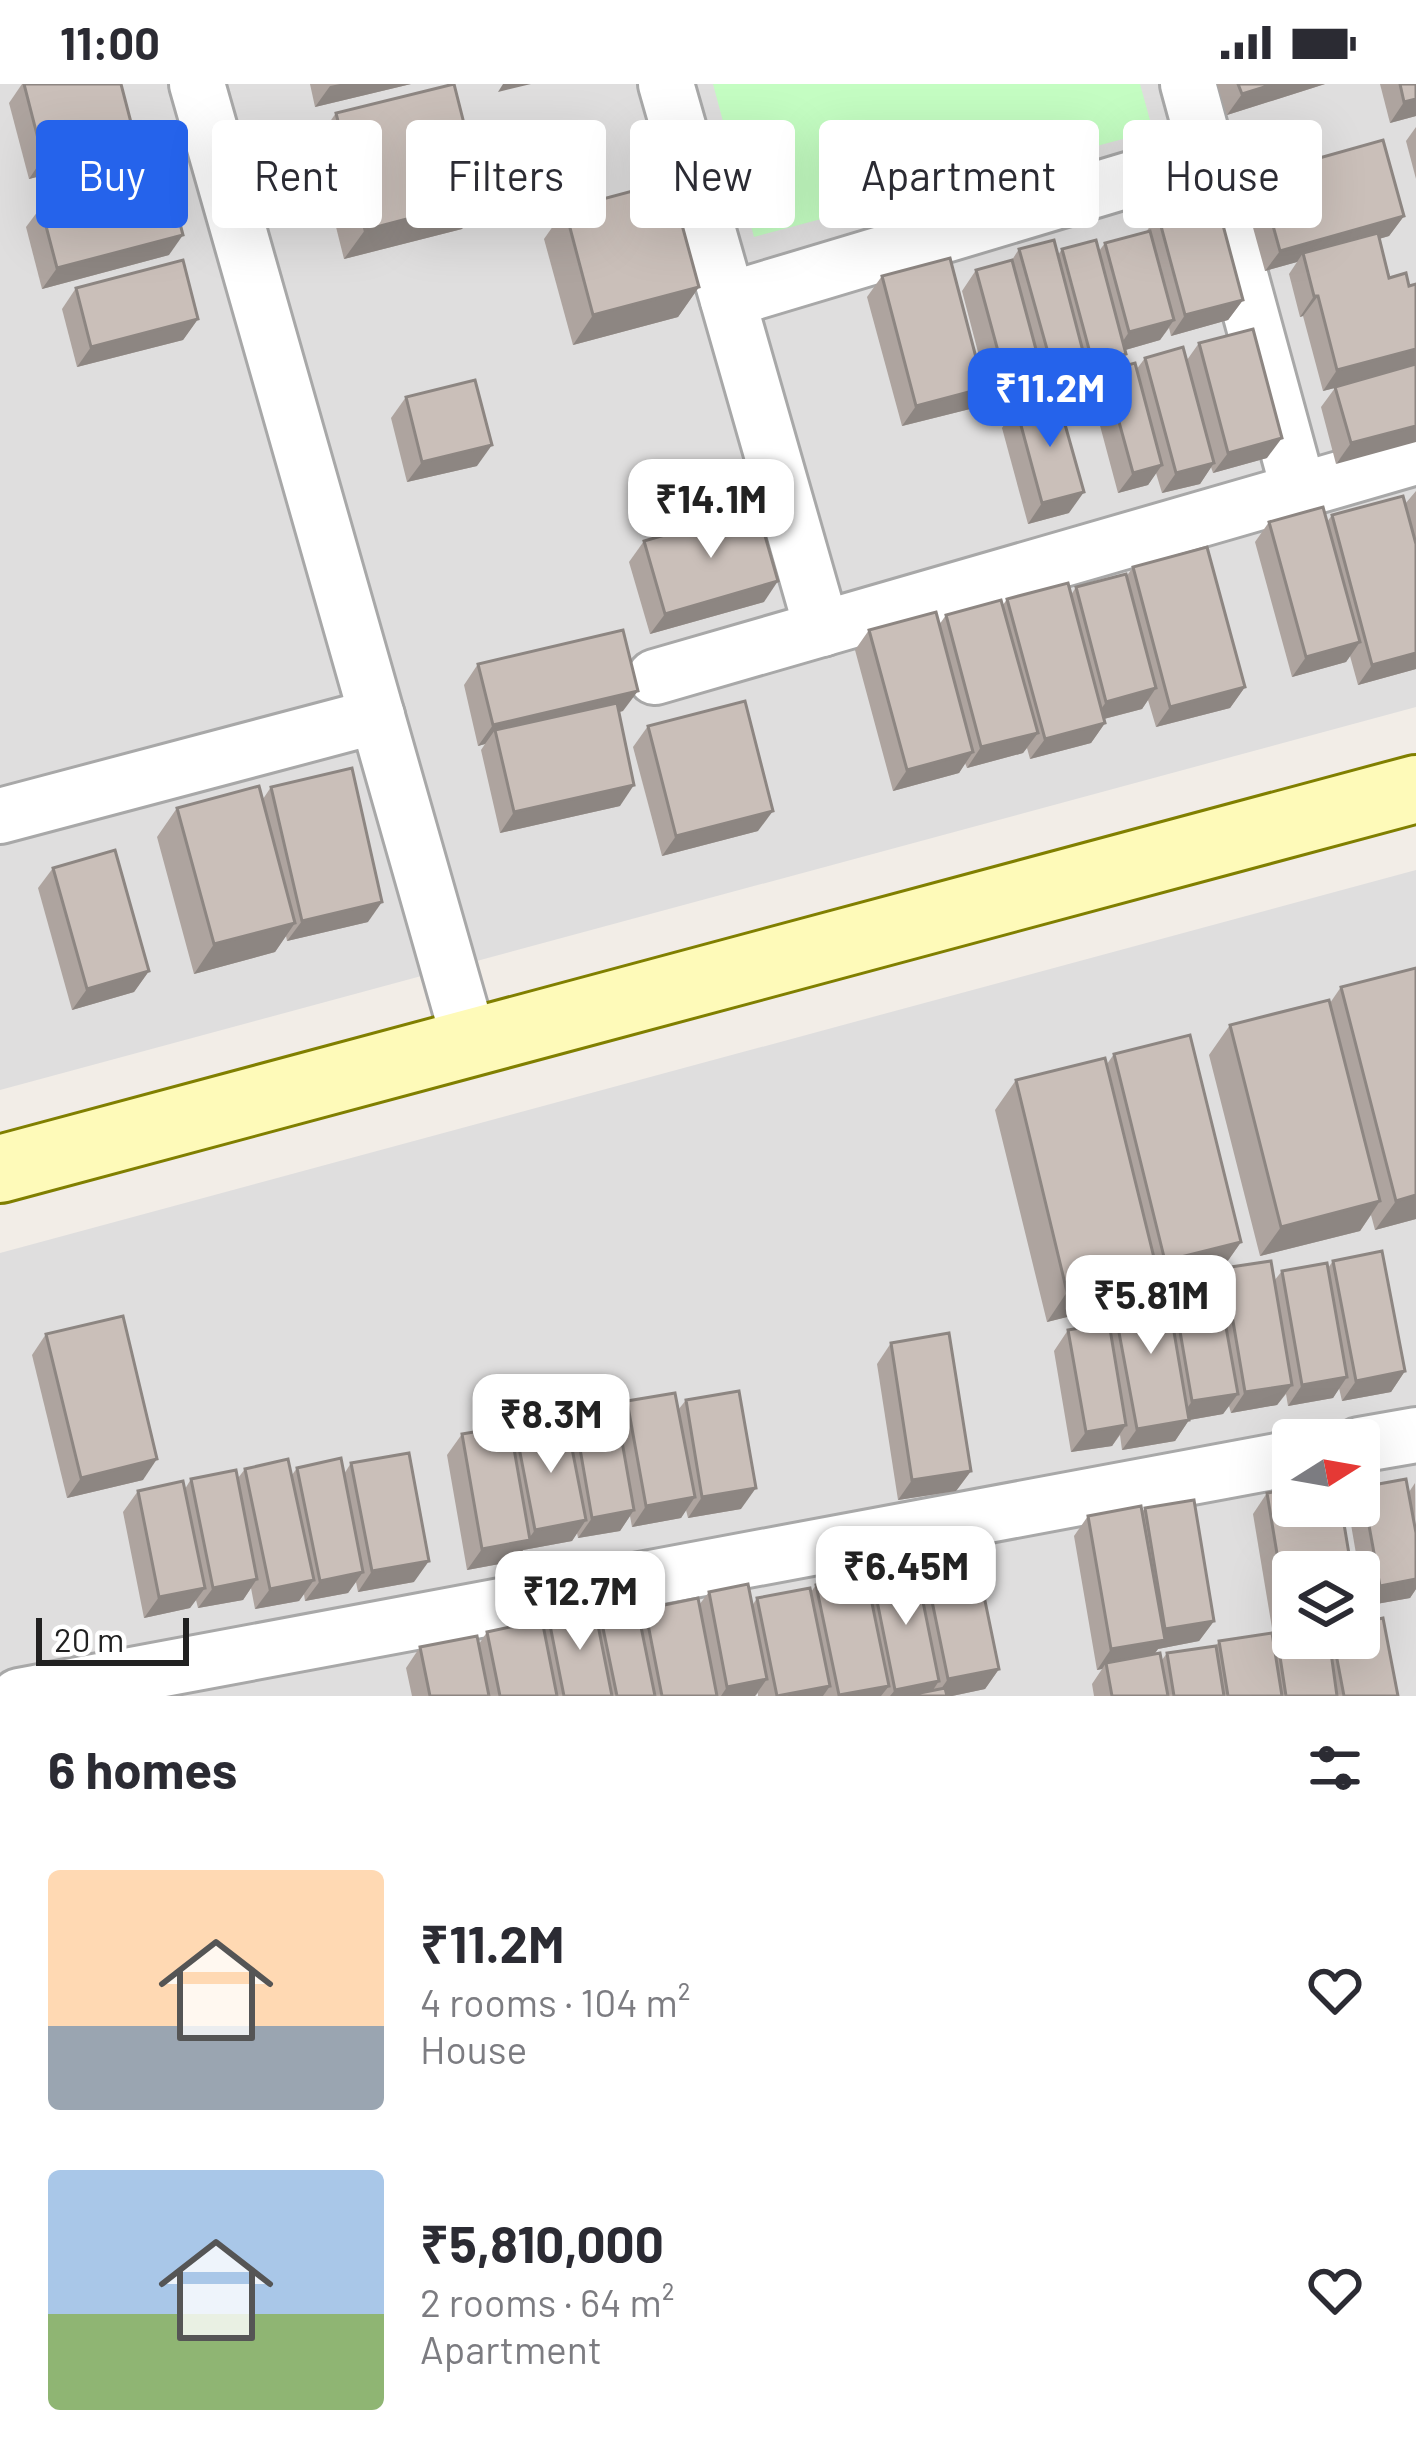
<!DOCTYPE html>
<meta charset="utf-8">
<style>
:root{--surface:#fff;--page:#f2f2f3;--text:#2b2b33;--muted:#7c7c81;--accent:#2563eb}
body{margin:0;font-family:Barlow,sans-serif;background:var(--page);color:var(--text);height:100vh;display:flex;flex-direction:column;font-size:45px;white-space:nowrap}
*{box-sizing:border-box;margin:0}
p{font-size:39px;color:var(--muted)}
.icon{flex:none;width:66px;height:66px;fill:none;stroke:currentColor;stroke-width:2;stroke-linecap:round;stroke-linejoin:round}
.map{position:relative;height:1612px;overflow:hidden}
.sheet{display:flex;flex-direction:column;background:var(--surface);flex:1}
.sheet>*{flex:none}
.hud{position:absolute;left:36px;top:36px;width:1344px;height:108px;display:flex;gap:24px}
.needle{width:78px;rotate:79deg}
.fabs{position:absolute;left:1272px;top:1335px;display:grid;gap:24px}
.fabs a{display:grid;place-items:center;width:108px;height:108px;border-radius:12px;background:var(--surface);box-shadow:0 12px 48px #0002;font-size:60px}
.scale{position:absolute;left:36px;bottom:30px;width:153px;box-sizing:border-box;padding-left:12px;border:6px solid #212121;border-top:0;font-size:33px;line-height:42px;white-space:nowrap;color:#212121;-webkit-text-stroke:9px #fff;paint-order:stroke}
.price{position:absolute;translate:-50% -102px;padding:0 27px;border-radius:24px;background:#fff;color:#222;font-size:39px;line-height:78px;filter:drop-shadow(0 3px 6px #0008)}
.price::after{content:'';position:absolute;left:50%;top:72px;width:36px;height:27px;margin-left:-18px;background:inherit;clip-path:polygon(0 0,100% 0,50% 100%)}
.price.selected{background:var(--accent);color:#fff}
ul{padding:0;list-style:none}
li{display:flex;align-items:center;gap:36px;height:300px;padding:0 48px}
li span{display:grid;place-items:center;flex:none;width:336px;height:240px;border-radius:12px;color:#555}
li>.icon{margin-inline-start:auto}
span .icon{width:144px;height:144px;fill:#fffc;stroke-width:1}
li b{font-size:51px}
h2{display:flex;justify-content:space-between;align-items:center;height:144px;padding:0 48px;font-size:51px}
.tag{padding:0 42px;border-radius:12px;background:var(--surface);box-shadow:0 12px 48px #0002;font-size:42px;line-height:108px}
.tag.selected{background:var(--accent);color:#fff}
.status{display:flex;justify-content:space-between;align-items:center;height:84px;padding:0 60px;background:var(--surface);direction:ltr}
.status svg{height:33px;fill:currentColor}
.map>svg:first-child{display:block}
</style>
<div class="status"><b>11:00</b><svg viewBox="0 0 49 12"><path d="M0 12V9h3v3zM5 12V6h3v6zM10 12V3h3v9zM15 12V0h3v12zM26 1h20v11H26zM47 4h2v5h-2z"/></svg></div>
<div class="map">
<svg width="1416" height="1612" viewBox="0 0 1416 1612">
<rect width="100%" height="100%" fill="#f2ede7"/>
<g fill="#dfdede" fill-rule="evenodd">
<polygon points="0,0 1416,0 1416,623 0,1006"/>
<path d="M1416 786V1612H0V1169ZM1293 1356H1359V1422H1293ZM1293 1488H1359V1554H1293Z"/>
</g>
<polygon fill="#c4fdc2" points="713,0 1140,0 1153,47 754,153"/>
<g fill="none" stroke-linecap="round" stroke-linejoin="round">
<g stroke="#a8a8a8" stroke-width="60">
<g id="street">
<polyline points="197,0 470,959"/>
<polyline points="666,0 822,545"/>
<polyline points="1188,0 1299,407"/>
<polyline points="728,216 1208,72"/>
<polyline points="655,593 1416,373"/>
<polyline points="0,732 377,632"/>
<polyline points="1359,1361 1416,1351"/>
<polyline points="19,1612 1293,1374"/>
</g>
</g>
<g stroke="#807f00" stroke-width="72">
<polyline id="secondary" points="0,1085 1416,705"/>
</g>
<use href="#street" stroke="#fff" stroke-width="54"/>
<use href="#secondary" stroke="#fefab9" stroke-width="66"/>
</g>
<g fill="#aea49f">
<polygon points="22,0 121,0 134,50 120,71 29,95 9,19"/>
<polygon points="310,0 411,0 315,23"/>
<polygon points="1217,0 1325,0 1227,31"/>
<polygon points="1380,0 1416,0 1416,32 1390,39"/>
<polygon points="336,29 483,115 462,145 344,175 315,59"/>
<polygon points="1416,43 1416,95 1406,57"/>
<polygon points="1259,91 1404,132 1389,152 1379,155 1416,279 1336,380 1321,323 1335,304 1323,307 1303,232 1300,233 1289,190 1297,178 1265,187 1244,111"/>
<polygon points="41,123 169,171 42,205 26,143"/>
<polygon points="565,125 699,203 678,233 573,261 544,155"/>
<polygon points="1158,131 1243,216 1228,236 1171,252 1169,244 1160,256 1125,266 1126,270 1116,284 1136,286 1145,274 1187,276 1199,259 1267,374 1213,389 1211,383 1200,400 1162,409 1156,389 1148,401 1118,409 1091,308 1100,294 1079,300 1076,288 1071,295 1037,304 1034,293 1026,305 990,314 962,207 976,186 1012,176 1019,165 1058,171 1062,165 1099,167 1105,159 1146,148"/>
<polygon points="882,192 984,304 970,325 902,342 867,213"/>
<polygon points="76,204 198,235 183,256 77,283 62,225"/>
<polygon points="406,313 477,382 407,398 391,334"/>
<polygon points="1016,323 1069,429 1028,440 1002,344"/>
<polygon points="1416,407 1416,585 1358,601 1350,572 1346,578 1292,593 1255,458 1269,438 1327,438 1332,431 1405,420"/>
<polygon points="644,457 764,518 650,550 629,478"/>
<polygon points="1133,483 1245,603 1230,624 1156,643 1148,616 1142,625 1104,635 1105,639 1091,659 1030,675 1027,664 1023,669 967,684 965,679 959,689 893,707 855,566 869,546 939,541 946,531 1003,521 1007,515 1071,511 1076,503 1126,493"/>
<polygon points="478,580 623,627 619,628 620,722 500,749 481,666 485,660 478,662 464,601"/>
<polygon points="648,642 758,747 662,772 633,663"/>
<polygon points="271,703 368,838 287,857 286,852 275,868 194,890 157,753 177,724 263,715"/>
<polygon points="53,784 149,887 134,908 72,926 38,804"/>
<polygon points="1341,903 1416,1135 1375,1146 1371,1131 1360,1147 1260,1172 1209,971 1230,941 1330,919"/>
<polygon points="1114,970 1241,1158 1220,1188 1166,1201 1167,1209 1172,1201 1218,1194 1224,1184 1274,1197 1282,1187 1328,1184 1333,1177 1405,1287 1391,1308 1342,1317 1339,1304 1333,1314 1288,1322 1286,1310 1277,1321 1231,1329 1229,1322 1223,1330 1189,1336 1175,1357 1122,1366 1120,1351 1112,1362 1071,1368 1054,1267 1068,1246 1100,1240 1098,1231 1103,1224 1047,1238 995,1026 1016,996 1107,980"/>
<polygon points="46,1250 143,1396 67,1414 32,1271"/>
<polygon points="891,1259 971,1387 956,1407 898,1416 877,1280"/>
<polygon points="686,1316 741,1425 688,1434 686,1426 681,1434 632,1443 630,1432 620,1447 578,1454 577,1449 572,1457 523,1466 515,1477 467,1486 447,1371 462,1350 512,1354 516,1348 569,1346 575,1336 617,1331 627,1317 678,1326"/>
<polygon points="351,1379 414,1498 358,1508 356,1498 348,1509 305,1517 304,1510 299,1517 255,1525 251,1504 243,1516 198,1524 196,1516 190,1524 144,1534 123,1428 138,1407 185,1405 191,1395 238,1394 245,1385 292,1391 297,1384 344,1390"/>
<polygon points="1415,1399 1416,1505 1410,1514 1365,1522 1348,1423 1359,1422 1359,1408 1362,1403 1409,1408"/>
<polygon points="1267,1409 1293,1540 1272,1544 1253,1430"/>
<polygon points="1145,1424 1214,1537 1199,1557 1158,1565 1154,1570 1162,1576 1167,1569 1216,1562 1219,1557 1273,1559 1277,1553 1359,1554 1398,1612 1094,1612 1092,1600 1102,1585 1097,1586 1074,1452 1088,1432 1142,1428"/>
<polygon points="925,1483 999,1585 985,1605 952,1612 758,1612 758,1609 755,1612 412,1612 406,1584 420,1563 479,1560 487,1548 542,1538 548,1531 595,1525 598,1520 639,1533 645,1525 699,1521 709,1508 752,1522 757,1514 811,1508 816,1501 868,1498 872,1492 918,1493"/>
</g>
<g fill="#8d8682">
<polygon points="340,0 411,0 315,23 330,2"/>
<polygon points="503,0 531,0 498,8"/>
<polygon points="1274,0 1325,0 1227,31 1242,10"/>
<polygon points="1416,15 1416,32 1390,39 1404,18"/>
<polygon points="134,50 120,71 29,95 43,74"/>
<polygon points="483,115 462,145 344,175 365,146"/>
<polygon points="1404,132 1389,152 1305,176 1303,169 1297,178 1265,187 1280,167"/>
<polygon points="183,151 169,171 42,205 57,184"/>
<polygon points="699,203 678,233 573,261 593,231"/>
<polygon points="1314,212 1318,212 1303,232 1300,233"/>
<polygon points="1243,216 1228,236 1171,252 1185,231"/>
<polygon points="198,235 183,256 77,283 91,263"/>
<polygon points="1174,236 1160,256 1115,269 1129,248"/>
<polygon points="1416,265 1416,279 1414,283 1323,307 1337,286"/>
<polygon points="1126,270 1111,291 1105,287 1100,294 1079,300 1093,280"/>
<polygon points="1085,275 1071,295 1037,304 1052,283"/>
<polygon points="1041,284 1026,305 990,314 1005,293"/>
<polygon points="984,304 970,325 902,342 916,322"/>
<polygon points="1416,342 1416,358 1336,380 1351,359"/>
<polygon points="1282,354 1267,374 1213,389 1228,369"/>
<polygon points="492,361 477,382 407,398 422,378"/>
<polygon points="1214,379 1200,400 1162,409 1176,389"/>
<polygon points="1162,381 1148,401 1118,409 1133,389"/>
<polygon points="1084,408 1069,429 1028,440 1042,419"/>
<polygon points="778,497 764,518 650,550 665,530"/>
<polygon points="1360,558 1346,578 1292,593 1306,573"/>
<polygon points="1416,569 1416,585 1358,601 1372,581"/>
<polygon points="1245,603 1230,624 1156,643 1170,623"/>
<polygon points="1156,604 1142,625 1092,638 1106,618"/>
<polygon points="638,607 623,627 498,657 495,646 485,660 478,662 493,641"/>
<polygon points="1105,639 1091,659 1030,675 1045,655"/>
<polygon points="1038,649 1023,669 967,684 981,663"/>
<polygon points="973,668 959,689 893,707 907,686"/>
<polygon points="634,701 620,722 500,749 514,728"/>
<polygon points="773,727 758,747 662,772 676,752"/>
<polygon points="382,818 368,838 287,857 302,837"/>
<polygon points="295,839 275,868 194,890 214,860"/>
<polygon points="149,887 134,908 72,926 87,905"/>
<polygon points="1416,1111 1416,1135 1375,1146 1396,1117"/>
<polygon points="1380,1117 1360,1147 1260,1172 1281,1143"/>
<polygon points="1241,1158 1220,1188 1144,1206 1165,1177"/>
<polygon points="1157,1186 1136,1216 1112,1211 1103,1224 1047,1238 1067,1208"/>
<polygon points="1405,1287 1391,1308 1342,1317 1356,1297"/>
<polygon points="1347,1293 1333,1314 1288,1322 1302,1301"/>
<polygon points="1292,1301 1277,1321 1231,1329 1245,1308"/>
<polygon points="1238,1310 1223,1330 1178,1338 1192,1317"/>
<polygon points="1189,1336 1175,1357 1122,1366 1137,1345"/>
<polygon points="1126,1341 1112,1362 1071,1368 1086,1348"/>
<polygon points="157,1375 143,1396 67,1414 81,1394"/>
<polygon points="971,1387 956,1407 898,1416 912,1396"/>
<polygon points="756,1404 741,1425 688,1434 702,1413"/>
<polygon points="695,1413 681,1434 632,1443 646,1422"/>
<polygon points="634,1426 620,1447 578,1454 592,1434"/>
<polygon points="586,1436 572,1457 523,1466 515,1477 467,1486 482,1465 527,1457 535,1446"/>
<polygon points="429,1477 414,1498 358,1508 372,1487"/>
<polygon points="363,1488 348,1509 305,1517 320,1497"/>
<polygon points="257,1495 243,1516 198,1524 213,1504"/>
<polygon points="1416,1495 1416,1505 1410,1514 1365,1522 1380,1502"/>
<polygon points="314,1496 299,1517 255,1525 270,1505"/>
<polygon points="205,1504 190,1524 144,1534 159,1513"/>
<polygon points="1293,1522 1293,1540 1272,1544 1286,1524"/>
<polygon points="1214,1537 1199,1557 1158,1565 1150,1576 1106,1579 1102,1585 1097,1586 1111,1565 1157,1557 1165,1545"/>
<polygon points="999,1585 985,1605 952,1612 936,1612 948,1595"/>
<polygon points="767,1595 755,1612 721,1612 727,1603"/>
<polygon points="939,1597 929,1612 890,1612 895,1606"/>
<polygon points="830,1602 823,1612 784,1612"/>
<polygon points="889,1602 881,1612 838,1612 839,1611"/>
</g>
<g fill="#cabfb9" stroke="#8d8682" stroke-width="3">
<polygon points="24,0 121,0 134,50 43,74"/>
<polygon points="454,0 483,115 365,146 336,29"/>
<polygon points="1238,0 1274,0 1242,10"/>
<polygon points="1400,0 1416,0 1416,15 1404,18"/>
<polygon points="1383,56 1404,132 1280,167 1259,91"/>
<polygon points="167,90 183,151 57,184 41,123"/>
<polygon points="670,97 699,203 593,231 565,125"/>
<polygon points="1216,115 1243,216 1185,231 1158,131"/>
<polygon points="1150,147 1174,236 1129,248 1105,159"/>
<polygon points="1378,149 1389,194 1406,189 1409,202 1416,200 1416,265 1337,286 1318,212 1314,212 1303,169"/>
<polygon points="1054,156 1085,275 1052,283 1019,165"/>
<polygon points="1096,156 1126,270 1093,280 1062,165"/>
<polygon points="950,174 984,304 916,322 882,192"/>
<polygon points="183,176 198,235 91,263 76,204"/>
<polygon points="1012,176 1041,284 1005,293 976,186"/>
<polygon points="1253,245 1282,354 1228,369 1199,259"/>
<polygon points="1183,263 1214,379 1176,389 1145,274"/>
<polygon points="1135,279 1162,381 1133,389 1105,287"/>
<polygon points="1416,280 1416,342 1351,359 1335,303"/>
<polygon points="475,296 492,361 422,378 406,313"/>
<polygon points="1057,312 1084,408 1042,419 1016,323"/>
<polygon points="1403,412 1416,460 1416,569 1372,581 1332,431"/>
<polygon points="1323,423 1360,558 1306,573 1269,438"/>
<polygon points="757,424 778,497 665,530 644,457"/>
<polygon points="1207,463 1245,603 1170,623 1133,483"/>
<polygon points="1126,490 1156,604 1106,618 1076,503"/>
<polygon points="1068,499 1105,639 1045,655 1007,515"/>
<polygon points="1001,516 1038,649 981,663 946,531"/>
<polygon points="936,528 973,668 907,686 869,546"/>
<polygon points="623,546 638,607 493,641 478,580"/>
<polygon points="745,617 773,727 676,752 648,642"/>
<polygon points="617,619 634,701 514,728 495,646"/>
<polygon points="352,684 382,818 302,837 271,703"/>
<polygon points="259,702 295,839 214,860 177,724"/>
<polygon points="115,766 149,887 87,905 53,784"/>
<polygon points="1416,884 1416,1111 1396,1117 1341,903"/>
<polygon points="1329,916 1380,1117 1281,1143 1230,941"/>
<polygon points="1190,951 1241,1158 1165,1177 1114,970"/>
<polygon points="1105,974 1157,1186 1067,1208 1016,996"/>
<polygon points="1382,1167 1405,1287 1356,1297 1333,1177"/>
<polygon points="1271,1177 1292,1301 1245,1308 1224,1184"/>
<polygon points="1327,1179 1347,1293 1302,1301 1282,1187"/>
<polygon points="1217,1193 1238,1310 1192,1317 1172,1201"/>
<polygon points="1166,1201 1189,1336 1137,1345 1112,1211"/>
<polygon points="123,1232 157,1375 81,1394 46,1250"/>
<polygon points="1109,1239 1126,1341 1086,1348 1068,1246"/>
<polygon points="949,1249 971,1387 912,1396 891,1259"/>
<polygon points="739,1307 756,1404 702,1413 686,1316"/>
<polygon points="675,1309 695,1413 646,1422 627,1317"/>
<polygon points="617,1329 634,1426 592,1434 575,1336"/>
<polygon points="567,1339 586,1436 535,1446 516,1348"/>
<polygon points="510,1342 530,1456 482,1465 462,1350"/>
<polygon points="409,1369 429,1477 372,1487 351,1379"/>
<polygon points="341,1374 363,1488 320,1497 297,1384"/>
<polygon points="288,1375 314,1496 270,1505 245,1385"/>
<polygon points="236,1386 257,1495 213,1504 191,1395"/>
<polygon points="1406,1395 1416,1449 1416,1495 1380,1502 1362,1403"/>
<polygon points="183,1397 205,1504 159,1513 138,1407"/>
<polygon points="1293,1405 1293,1422 1341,1422 1352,1488 1293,1488 1293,1522 1286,1524 1267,1409"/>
<polygon points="1194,1416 1214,1537 1165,1545 1145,1424"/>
<polygon points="1141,1422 1165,1556 1111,1565 1088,1432"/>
<polygon points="976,1473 999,1585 948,1595 925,1483"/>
<polygon points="916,1483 939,1597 895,1606 872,1492"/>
<polygon points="866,1490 889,1602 839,1611 816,1501"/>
<polygon points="748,1500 767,1595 727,1603 709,1508"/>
<polygon points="810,1504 830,1602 777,1612 757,1514"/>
<polygon points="635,1513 655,1612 617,1612 598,1520"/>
<polygon points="698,1514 717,1612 662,1612 645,1525"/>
<polygon points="594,1521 612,1612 564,1612 548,1531"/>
<polygon points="1383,1534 1398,1612 1344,1612 1333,1554 1359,1554 1359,1539"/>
<polygon points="542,1536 557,1612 500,1612 487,1548"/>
<polygon points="1272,1549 1282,1612 1228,1612 1219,1557"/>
<polygon points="1293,1551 1293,1554 1329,1554 1337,1612 1286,1612 1277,1553"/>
<polygon points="477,1552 489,1612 430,1612 420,1563"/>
<polygon points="1216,1562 1224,1612 1174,1612 1167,1569"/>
<polygon points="1160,1569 1168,1612 1112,1612 1106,1579"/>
<polygon points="945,1604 947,1612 905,1612"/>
</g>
</svg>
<div class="fabs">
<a><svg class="needle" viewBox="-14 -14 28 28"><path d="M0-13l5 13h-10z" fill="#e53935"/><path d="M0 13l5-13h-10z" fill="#7c7c81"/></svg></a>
<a><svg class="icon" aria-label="layers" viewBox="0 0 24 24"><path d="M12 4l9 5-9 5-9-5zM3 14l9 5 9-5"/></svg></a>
</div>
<div class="scale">20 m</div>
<b class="price selected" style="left:1050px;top:366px">₹11.2M</b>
<b class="price" style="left:711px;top:477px">₹14.1M</b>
<b class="price" style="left:1151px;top:1273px">₹5.81M</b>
<b class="price" style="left:551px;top:1392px">₹8.3M</b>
<b class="price" style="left:906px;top:1544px">₹6.45M</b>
<b class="price" style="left:580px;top:1569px">₹12.7M</b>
<div class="hud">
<a class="tag selected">Buy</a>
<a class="tag">Rent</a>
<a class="tag">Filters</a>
<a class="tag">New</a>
<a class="tag">Apartment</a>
<a class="tag">House</a>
</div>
</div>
<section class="sheet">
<h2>6 homes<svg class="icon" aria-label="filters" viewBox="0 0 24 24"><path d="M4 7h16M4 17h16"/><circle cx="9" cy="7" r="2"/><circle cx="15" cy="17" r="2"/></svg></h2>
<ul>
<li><span style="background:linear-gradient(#ffd9b3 65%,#9aa5b1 0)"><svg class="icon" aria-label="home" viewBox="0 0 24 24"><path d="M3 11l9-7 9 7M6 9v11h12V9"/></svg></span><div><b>₹11.2M</b><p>4 rooms · 104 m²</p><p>House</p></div><svg class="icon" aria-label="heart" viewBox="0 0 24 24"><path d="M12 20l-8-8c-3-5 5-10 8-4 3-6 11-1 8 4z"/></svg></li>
<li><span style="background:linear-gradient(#a9c7e8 60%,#8fb573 0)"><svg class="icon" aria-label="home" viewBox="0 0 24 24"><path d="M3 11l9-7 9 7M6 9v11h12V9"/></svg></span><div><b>₹5,810,000</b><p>2 rooms · 64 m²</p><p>Apartment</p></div><svg class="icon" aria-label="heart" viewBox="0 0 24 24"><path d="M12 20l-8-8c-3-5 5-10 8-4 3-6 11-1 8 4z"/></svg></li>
</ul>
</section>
